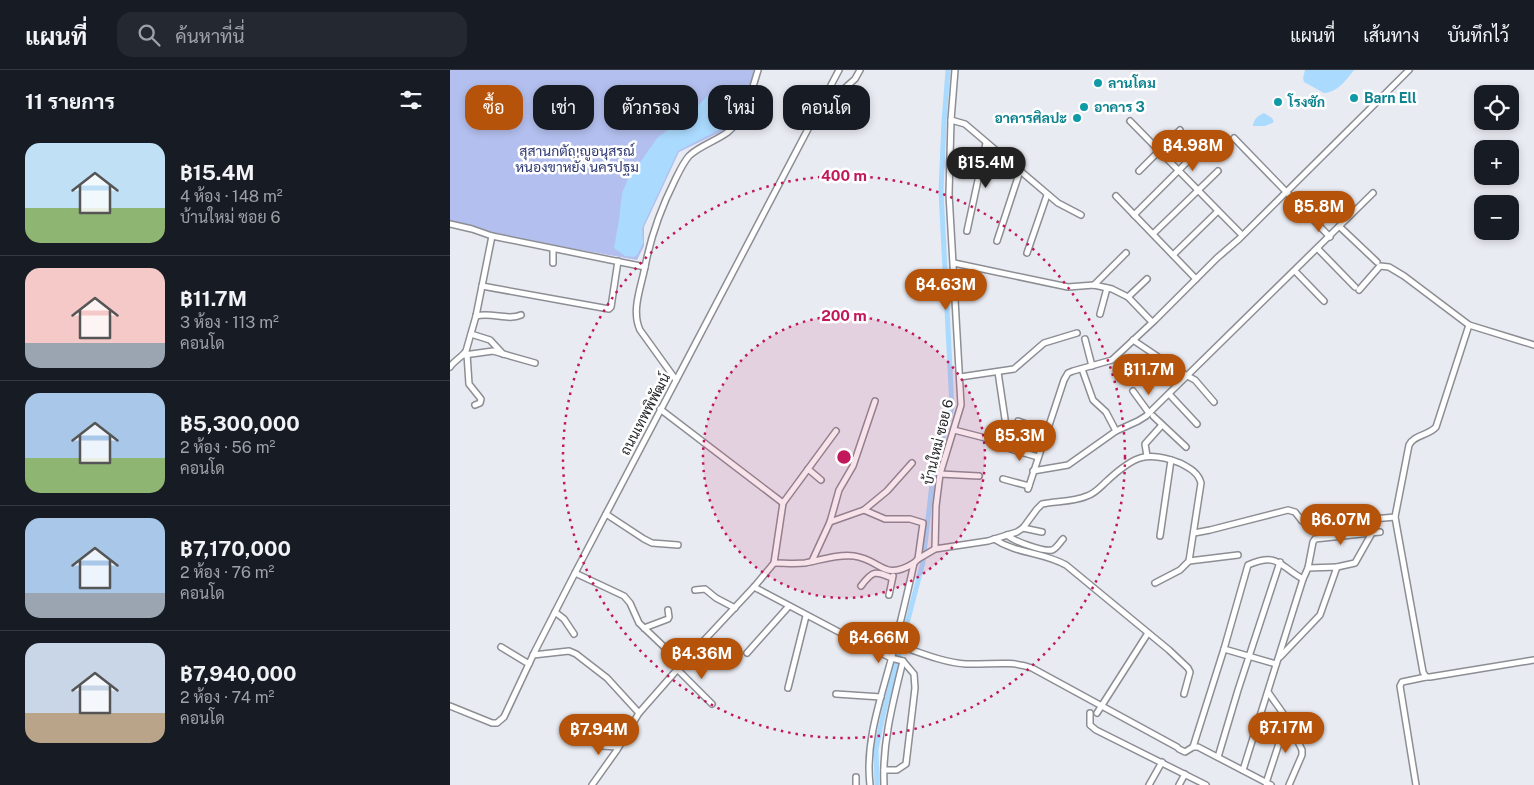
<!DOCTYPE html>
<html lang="th">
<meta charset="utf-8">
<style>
:root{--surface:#171b24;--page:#242831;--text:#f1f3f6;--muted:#9ea1a6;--line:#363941;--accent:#b45309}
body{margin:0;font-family:"Public Sans",Sarabun,sans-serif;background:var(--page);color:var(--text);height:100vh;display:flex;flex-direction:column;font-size:19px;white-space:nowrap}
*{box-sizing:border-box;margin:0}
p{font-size:16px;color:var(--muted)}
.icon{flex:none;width:28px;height:28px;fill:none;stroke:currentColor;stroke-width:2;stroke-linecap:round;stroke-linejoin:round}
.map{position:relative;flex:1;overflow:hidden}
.sheet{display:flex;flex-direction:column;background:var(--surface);width:450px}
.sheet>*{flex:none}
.guide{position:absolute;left:15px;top:15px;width:475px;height:45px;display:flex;gap:10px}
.tools{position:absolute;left:1024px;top:15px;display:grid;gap:10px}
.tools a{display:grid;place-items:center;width:45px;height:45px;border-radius:10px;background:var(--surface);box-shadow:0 2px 8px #0003;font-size:25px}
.price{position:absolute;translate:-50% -42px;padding:0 11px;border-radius:18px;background:var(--accent);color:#fff;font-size:16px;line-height:32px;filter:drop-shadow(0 1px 2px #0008)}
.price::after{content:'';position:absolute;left:50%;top:30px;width:15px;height:11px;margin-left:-8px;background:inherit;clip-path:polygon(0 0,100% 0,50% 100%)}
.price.selected{background:#222;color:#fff}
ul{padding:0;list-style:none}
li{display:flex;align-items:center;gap:15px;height:125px;padding:0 25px}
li+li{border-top:1px solid var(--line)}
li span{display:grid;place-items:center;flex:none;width:140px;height:100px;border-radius:15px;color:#555}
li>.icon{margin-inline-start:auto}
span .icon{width:60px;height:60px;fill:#fffc;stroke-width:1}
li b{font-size:21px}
h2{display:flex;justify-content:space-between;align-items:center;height:60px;padding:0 25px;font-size:21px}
.pill{padding:0 18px;border-radius:15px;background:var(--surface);box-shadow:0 2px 8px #0003;font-size:18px;line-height:45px}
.pill.selected{background:var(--accent);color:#fff}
header{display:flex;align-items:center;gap:30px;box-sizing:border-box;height:70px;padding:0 25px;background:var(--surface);border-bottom:1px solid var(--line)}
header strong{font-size:24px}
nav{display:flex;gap:28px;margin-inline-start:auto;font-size:18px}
.search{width:350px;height:45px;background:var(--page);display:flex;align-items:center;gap:12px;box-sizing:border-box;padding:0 18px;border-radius:15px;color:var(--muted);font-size:19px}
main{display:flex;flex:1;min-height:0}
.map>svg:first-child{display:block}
</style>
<header>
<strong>แผนที่</strong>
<div class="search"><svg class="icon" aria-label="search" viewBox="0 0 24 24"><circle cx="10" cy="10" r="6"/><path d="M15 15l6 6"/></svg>ค้นหาที่นี่</div>
<nav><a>แผนที่</a><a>เส้นทาง</a><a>บันทึกไว้</a></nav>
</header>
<main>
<section class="sheet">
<h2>11 รายการ<svg class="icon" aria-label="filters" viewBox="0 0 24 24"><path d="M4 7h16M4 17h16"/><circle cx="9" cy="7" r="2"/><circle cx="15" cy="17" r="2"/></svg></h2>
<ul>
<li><span style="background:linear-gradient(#bfe0f5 65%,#8fb573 0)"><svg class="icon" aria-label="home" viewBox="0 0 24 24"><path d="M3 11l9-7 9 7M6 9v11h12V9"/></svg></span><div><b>฿15.4M</b><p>4 ห้อง · 148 m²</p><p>บ้านใหม่ ซอย 6</p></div></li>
<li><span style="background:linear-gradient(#f6c9c9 75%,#9aa5b1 0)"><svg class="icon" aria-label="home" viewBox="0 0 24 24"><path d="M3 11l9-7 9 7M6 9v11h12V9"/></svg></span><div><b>฿11.7M</b><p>3 ห้อง · 113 m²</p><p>คอนโด</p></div></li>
<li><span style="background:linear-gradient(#a9c7e8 65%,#8fb573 0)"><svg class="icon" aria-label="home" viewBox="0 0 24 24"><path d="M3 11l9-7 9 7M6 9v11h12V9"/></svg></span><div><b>฿5,300,000</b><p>2 ห้อง · 56 m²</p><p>คอนโด</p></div></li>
<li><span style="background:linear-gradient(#a9c7e8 75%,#9aa5b1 0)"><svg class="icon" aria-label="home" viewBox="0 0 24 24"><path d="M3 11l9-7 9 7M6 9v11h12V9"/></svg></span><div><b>฿7,170,000</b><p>2 ห้อง · 76 m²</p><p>คอนโด</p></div></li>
<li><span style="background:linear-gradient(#c9d6e8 70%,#b9a48a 0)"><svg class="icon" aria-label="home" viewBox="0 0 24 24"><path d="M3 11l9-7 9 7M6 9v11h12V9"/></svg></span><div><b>฿7,940,000</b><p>2 ห้อง · 74 m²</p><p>คอนโด</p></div></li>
</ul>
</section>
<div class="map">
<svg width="1084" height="715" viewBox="0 0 1084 715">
<rect width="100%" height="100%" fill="#e9ebf2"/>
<polygon fill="#b3bfee" points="0,0 310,0 289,46 279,58 229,82 194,157 194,176 187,190 0,157"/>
<g fill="#aadafe">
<path d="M855 0H904C896 10 888 22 874 23L854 12 853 8Z"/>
<polygon points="267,16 276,20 280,27 282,34 278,51 275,56 267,61 228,81 192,158 193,173 187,185 184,187 175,186 164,178 169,150 172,123 178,109 208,67 239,45"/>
<path d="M814 43 822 48 824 52 815 56H803C804 48 808 46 814 43Z"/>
</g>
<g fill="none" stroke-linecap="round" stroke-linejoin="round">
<polyline stroke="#aadafe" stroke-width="5" points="427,715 426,679 434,641 473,492 482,414 485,394 502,338 491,121 494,52 498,0"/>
<g stroke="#8c8e94" stroke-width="8">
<g id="minor">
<polyline points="387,25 405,9 410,0"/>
<polyline points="501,50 515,54 608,133 631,145"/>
<polyline points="680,51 792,165"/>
<polyline points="784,68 880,167"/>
<polyline points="689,101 730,60"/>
<polyline points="666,126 746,209"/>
<polyline points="684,145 743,86"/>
<polyline points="0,154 22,159 42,166"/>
<polyline points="890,157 927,192"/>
<polyline points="517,161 536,73"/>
<polyline points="704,163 768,101"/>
<polyline points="547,171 570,101"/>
<polyline points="103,179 103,193"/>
<polyline points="868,179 905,217"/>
<polyline points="577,183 597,125"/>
<polyline points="723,185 767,142"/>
<polyline points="504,193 618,217 644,215 662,219 678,227 702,252"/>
<path d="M195 197C201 165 211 138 225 110 229 102 233 93 239 86 249 76 266 71 278 62 295 48 302 20 308 0"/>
<polyline points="845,201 874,231"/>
<polyline points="486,209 504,209"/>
<polyline points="644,215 676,183"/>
<polyline points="32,216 159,239 161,237 168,191"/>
<polyline points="909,220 930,196 939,197 954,206 1019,255 1084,275"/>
<polyline points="678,227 697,209"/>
<polyline points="650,244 657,218"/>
<path d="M26 246C42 242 58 251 71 245"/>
<path d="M1019 255 986 357C978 366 965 364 959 375L945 447 973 602 976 607H980L1084 590"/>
<polyline points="21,264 40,270 53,284"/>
<polyline points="635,269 642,296"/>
<polyline points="683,270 732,303 745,310 764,332"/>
<polyline points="17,284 19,314 31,329 30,333 25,335"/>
<polyline points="14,285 43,281 85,293"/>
<path d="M0 297C5 290 12 287 16 281L26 246 42 166 195 197C191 217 181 241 190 260L226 310"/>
<polyline points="632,299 643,330 656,342 666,361"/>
<polyline points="548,302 555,349"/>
<polyline points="510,307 564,299 594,273 627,263"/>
<polyline points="683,321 699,343"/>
<polyline points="719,324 747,354"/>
<polyline points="210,339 333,433"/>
<polyline points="703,346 736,377"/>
<polyline points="568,351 596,361"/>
<polyline points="504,360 539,369"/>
<polyline points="557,378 588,387"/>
<polyline points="697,386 695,374 712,355"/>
<polyline points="358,399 371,410"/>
<polyline points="583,401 618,395 666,361 688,351 696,346 923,123"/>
<polyline points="490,404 529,406"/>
<polyline points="553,409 579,416"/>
<polyline points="578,419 614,310 618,303 623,301 662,290 705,250 767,188 789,169 959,0"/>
<polyline points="414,440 435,449 460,449 473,453 468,489"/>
<polyline points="156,444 194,469 202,473 228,475"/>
<polyline points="380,452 414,440 437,421 462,393"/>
<polyline points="573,458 592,462"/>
<polyline points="744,463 760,460 838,440 845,442 852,451 859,455 945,447"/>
<path d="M557 465C563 471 594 482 602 480 606 479 610 472 613 469"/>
<polyline points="710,466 721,390"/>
<path d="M544 469C567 484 593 482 616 495L719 580 738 598 740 602 734 624"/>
<polyline points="485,479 486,436 490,404 511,335 499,124 501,50 505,0"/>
<polyline points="362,491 380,452 389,420 403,396 425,331"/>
<polyline points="739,491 788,485"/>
<path d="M324 493C334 493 345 494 355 493 371 490 388 484 404 486 432 490 433 512 464 493"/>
<polyline points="887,497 905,493 922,463"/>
<polyline points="858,498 863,472 865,469 930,462"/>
<polyline points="125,503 174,526 180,533 189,553 232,594"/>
<path d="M411 516C423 500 425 501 442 508"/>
<polyline points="304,517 389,562 441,588 453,591 464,604 465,618 456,694 447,700 434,700"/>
<polyline points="245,520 255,519 266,528 285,538"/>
<polyline points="439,525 443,506"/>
<polyline points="105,542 114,549 124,564"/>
<polyline points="194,558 218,549 219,547 218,540"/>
<path d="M445 574C466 581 494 593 516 594 539 595 560 590 582 598L727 677 729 679 735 682 743 677H748L821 715"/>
<polyline points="51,577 79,594"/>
<path d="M774 579 798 495C829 482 829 496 853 509L858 498 887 497 870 545 830 587"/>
<polyline points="297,583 339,536"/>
<polyline points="83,585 119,581 126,584 157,608 189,643"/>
<polyline points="227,599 262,634"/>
<polyline points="338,618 356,546"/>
<polyline points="818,622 837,649 852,680 852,685 839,715"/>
<polyline points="386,624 431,627"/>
<polyline points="0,636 42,653 47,653 54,647 85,581 125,503 389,0"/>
<polyline points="640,643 640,655 646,660 756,715"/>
<polyline points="647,643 698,563"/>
<polyline points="135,669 152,676 168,677"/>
<polyline points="743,677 774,579 826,594"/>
<polyline points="768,687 788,620 830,492"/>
<polyline points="793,700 853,509"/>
<polyline points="406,707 406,715"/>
<polyline points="816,713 837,649"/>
<polyline points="142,715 167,680 189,643 232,594 304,517 324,493 333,433 386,361"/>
<path d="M420 715C415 673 430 631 441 590 449 558 457 526 464 493L468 489 485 479 538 471 567 462 573 458 587 439 592 434C607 431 623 432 637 426 646 423 651 416 658 410 684 386 697 380 730 393 739 398 748 402 751 413L739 491 730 500 705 513"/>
<path d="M434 715C432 673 443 632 453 591"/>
<polyline points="699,715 712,692"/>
<polyline points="729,715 735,704"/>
<polyline points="966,715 950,616 952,612 976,607"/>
</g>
</g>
<use href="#minor" stroke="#fff" stroke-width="5"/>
</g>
<circle cx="394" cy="387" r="141" fill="#c2185b" fill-opacity=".12"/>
<g fill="none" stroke="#c2185b" stroke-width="2.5" stroke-dasharray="2.5 5">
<circle cx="394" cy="387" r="141"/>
<circle cx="394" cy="387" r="281"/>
</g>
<g fill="#0f9aa8" stroke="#fff" stroke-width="2">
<circle cx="648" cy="13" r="5"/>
<circle cx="904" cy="28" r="5"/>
<circle cx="828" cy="32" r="5"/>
<circle cx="634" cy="37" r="5"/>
<circle cx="627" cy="48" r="5"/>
</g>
<g text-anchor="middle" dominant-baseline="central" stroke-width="5" stroke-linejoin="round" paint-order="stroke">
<g font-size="14" font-weight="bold" fill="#0d838f" stroke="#fff" text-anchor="start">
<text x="658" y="13">ลานโดม</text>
<text x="914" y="28">Barn Ell</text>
<text x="838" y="32">โรงซัก</text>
<text x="644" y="37">อาคาร 3</text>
<text x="617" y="48" text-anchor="end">อาคารศิลปะ</text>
</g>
<g font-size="14" fill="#2d3772" stroke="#fff">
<text x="127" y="81">สุสานกตัญญูอนุสรณ์<tspan x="127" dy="16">หนองขาหยั่ง นครปฐม</tspan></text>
</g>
<g font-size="14" fill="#252629" stroke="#fff">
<text transform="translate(195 344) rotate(-62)">ถนนเทพพิพัฒน์</text>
<text transform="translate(488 372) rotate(-76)">บ้านใหม่ ซอย 6</text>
</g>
</g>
<circle cx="394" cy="387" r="8" fill="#c2185b" stroke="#fff" stroke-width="2.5"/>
<g font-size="15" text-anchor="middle" font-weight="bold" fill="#c2185b" stroke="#fff" stroke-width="5" stroke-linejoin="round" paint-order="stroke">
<text x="394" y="111">400 m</text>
<text x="394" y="251">200 m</text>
</g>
</svg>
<div class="tools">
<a><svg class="icon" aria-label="locate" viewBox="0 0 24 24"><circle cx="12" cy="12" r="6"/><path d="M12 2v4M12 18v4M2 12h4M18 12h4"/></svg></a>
<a>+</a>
<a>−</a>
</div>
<b class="price" style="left:743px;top:102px">฿4.98M</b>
<b class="price selected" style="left:536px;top:119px">฿15.4M</b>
<b class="price" style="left:869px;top:163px">฿5.8M</b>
<b class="price" style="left:496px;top:241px">฿4.63M</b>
<b class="price" style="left:699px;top:326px">฿11.7M</b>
<b class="price" style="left:570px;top:392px">฿5.3M</b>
<b class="price" style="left:891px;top:476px">฿6.07M</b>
<b class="price" style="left:429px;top:594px">฿4.66M</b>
<b class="price" style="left:252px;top:610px">฿4.36M</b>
<b class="price" style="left:836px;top:684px">฿7.17M</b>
<b class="price" style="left:149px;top:686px">฿7.94M</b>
<div class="guide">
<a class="pill selected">ซื้อ</a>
<a class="pill">เช่า</a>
<a class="pill">ตัวกรอง</a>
<a class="pill">ใหม่</a>
<a class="pill">คอนโด</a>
</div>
</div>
</main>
